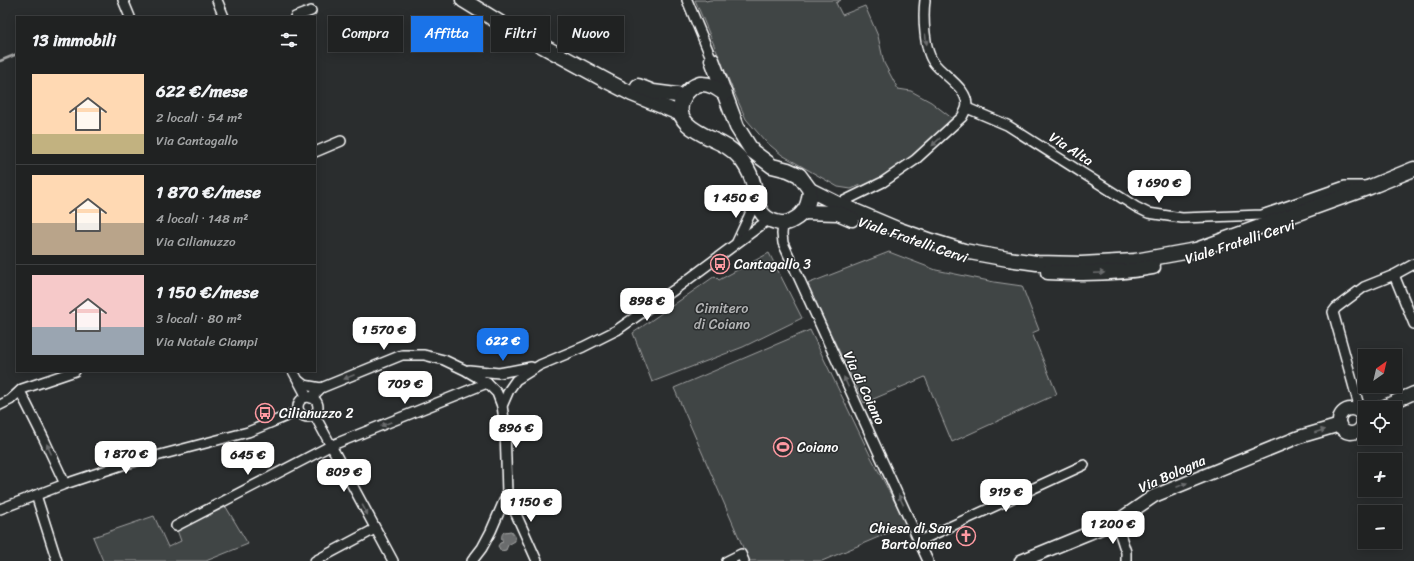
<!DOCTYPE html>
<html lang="it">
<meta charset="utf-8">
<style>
:root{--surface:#202222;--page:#282a2a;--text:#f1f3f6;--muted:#a2a4a5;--line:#3d3f40;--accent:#1a73e8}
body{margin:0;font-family:Sriracha,sans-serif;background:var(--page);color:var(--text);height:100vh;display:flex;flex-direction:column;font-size:15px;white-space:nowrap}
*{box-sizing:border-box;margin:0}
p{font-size:13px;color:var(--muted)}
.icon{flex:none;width:22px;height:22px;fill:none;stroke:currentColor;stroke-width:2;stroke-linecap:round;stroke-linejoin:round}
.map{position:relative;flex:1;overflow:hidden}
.sheet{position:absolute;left:16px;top:16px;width:300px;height:356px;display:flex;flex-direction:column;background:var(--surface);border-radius:0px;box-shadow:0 2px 10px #0003,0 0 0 1px var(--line)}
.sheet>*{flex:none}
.hud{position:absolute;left:328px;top:16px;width:380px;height:36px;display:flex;gap:8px}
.needle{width:26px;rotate:34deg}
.fabs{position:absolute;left:1358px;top:349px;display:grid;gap:8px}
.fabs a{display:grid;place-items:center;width:44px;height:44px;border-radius:0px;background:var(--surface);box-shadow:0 2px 10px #0003,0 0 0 1px var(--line);font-size:20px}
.price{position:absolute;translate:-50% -34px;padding:0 9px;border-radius:8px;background:#fff;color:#222;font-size:13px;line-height:26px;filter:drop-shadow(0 1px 2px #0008)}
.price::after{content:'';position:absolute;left:50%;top:24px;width:12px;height:9px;margin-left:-6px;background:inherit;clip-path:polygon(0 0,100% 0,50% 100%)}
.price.on{background:var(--accent);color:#fff}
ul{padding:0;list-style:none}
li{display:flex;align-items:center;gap:12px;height:100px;padding:0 16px}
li+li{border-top:1px solid var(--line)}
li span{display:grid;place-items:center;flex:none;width:112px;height:80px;border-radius:0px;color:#555}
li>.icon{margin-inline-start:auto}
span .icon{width:48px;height:48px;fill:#fffc;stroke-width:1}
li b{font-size:17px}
h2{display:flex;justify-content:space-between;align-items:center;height:48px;padding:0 16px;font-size:17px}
.chip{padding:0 14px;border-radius:0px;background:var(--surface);box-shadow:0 2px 10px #0003,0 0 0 1px var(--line);font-size:14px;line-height:36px}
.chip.on{background:var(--accent);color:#fff}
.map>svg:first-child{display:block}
</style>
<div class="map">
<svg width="1414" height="561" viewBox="0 0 1414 561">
<rect width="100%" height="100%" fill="#2a2d2e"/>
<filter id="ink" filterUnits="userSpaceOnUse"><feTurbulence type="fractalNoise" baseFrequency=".025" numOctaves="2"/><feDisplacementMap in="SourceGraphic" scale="8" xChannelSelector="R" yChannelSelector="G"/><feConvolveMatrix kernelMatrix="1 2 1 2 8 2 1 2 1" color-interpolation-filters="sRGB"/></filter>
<g filter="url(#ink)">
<g fill="#414445" stroke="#a0a2a2">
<path d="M695 0H705L706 1 710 0H841L836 3 842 15 865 6 878 36 884 63 898 89 911 91 931 102 953 119V122C924 148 899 172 863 187L861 185 851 189 838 187 782 155 765 141 746 119 733 90Z"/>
<polygon points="889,252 936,270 994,282 1022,286 1039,330 1032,333 1057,394 952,442 925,377 864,403 807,284"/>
<polygon points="769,253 802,318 743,347 652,382 633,333 715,276 719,280"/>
<polygon points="810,330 871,457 907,525 822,561 748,561 740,540 674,388"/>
<polygon points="226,507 248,544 206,561 103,561 93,537 154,516 168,547 181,541 177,530"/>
</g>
<path fill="#6a6c6d" stroke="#a6a7a7" d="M511 531 515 536V541L508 545 506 550 501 551 498 546 500 543 503 542C501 538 501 535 504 532Z"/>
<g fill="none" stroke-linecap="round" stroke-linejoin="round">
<polyline stroke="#a6a7a7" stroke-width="2.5" points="0,61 17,54"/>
<g stroke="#fff" stroke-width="12">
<g id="street">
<polyline points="123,0 130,17"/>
<polyline points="217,0 224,17"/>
<polyline points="687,0 712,60"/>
<polyline points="295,17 311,11"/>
<polyline points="967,108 1007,125 1136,207 1148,213 1182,218 1262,215 1345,186 1365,186"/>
<polyline points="315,152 341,141"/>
<path d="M838 204 883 182 915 160 962 117C963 115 965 112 966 109 972 91 943 75 934 63 924 51 923 16 925 0"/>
<polyline points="783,224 782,234 783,243 928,561"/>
<polyline points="737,242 756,201"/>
<polyline points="1394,275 1414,324"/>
<polyline points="469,370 499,373 531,367"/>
<polyline points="293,371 307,397"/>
<polyline points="299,381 304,385 321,388"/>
<polyline points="20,391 44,439 65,484"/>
<circle cx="308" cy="407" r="10"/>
<polyline points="311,398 321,388 402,355 424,355 444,360 465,370 487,383 497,393 502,406"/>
<polyline points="0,405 10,400 22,389 75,371"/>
<polyline points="1355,410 1358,402 1333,312 1336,308 1364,287 1394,275 1414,264"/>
<polyline points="314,414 393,561"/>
<polyline points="507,494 537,561"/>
<polyline points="36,495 57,561"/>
<polyline points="0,509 65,484 122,465 248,432 299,411"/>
<polyline points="1116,522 1126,552 1126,561"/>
<polyline points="176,526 330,446 487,383"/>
<polyline points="919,541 1084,465"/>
<polyline points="315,561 375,529"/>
<polyline points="472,561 482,548 491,531 507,494 505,426 502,406 509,390 516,380 540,365 583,347 617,330 674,290 768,220"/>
<polyline points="727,561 741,554 744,561"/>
</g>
</g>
<g stroke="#fff" stroke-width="15">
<g id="secondary">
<polyline points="1380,408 1414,393"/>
<circle cx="1351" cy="421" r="12"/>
<polyline points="1021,561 1116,522 1154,496 1299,437 1340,425"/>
</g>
</g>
<g stroke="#fff" stroke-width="17">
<g id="primary">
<polyline points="463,0 502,24 605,80 632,94 681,114"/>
<polyline points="712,60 737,127 752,151 772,166 788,170 799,175 810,190 838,204 897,229 931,241 964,251 1008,259 1037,263 1081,264 1135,261 1196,250 1370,187 1414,169"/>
<polyline points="638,86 653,92 684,96"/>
<path d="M725 94C718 89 710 83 700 84 693 86 687 91 684 97 669 124 705 135 722 144 730 148 738 155 743 162 748 169 752 178 754 186 758 203 757 217 776 222 782 224 787 224 793 220 806 213 809 204 810 190"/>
<polyline points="803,212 838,213 852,219"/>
<path d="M1048 272C1084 274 1118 274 1153 267"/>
</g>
</g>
<use href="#street" stroke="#2a2d2e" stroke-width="9"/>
<use href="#secondary" stroke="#2a2d2e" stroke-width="12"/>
<use href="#primary" stroke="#2a2d2e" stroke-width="14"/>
</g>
<defs><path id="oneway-solid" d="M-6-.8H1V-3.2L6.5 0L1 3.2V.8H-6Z"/></defs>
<g fill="#6a6c6d">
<use href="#oneway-solid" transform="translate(926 39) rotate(82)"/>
<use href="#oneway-solid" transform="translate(936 142) rotate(137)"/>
<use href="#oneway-solid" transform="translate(1099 273) rotate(-3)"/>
<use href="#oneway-solid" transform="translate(349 377) rotate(158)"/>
<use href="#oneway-solid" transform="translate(846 382) rotate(-114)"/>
<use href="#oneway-solid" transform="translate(386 424) rotate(158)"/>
<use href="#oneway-solid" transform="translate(1320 431) rotate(-16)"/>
<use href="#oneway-solid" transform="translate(49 449) rotate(-114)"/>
<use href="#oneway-solid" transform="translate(1182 485) rotate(-22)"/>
<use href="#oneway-solid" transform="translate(901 500) rotate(-115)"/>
<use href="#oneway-solid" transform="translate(365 510) rotate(62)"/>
</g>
</g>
<defs>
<g id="bus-ring" transform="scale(1)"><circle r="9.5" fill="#2a2d2e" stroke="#ff9aa2" stroke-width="1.5"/><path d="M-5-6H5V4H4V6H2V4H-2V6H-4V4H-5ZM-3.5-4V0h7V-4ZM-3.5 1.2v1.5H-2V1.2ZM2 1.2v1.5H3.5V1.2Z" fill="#ff9aa2"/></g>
<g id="stadium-ring" transform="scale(1)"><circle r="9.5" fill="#2a2d2e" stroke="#ff9aa2" stroke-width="1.5"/><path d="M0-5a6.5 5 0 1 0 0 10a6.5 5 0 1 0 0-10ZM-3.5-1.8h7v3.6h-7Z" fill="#ff9aa2"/></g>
<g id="church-ring" transform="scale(1)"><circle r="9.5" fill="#2a2d2e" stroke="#ff9aa2" stroke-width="1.5"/><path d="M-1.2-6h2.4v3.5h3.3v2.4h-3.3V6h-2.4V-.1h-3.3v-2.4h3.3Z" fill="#ff9aa2"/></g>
</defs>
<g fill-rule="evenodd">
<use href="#bus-ring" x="720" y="264"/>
<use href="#bus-ring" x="265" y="413"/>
<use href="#stadium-ring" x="783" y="447"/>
<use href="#church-ring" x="966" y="536"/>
</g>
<g text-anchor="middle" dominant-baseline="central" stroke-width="3" stroke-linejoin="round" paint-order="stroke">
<g font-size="14" fill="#fff" stroke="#2a2d2e">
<text transform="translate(1071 149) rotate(33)">Via Alta</text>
<text transform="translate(913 240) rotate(19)">Viale Fratelli Cervi</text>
<text transform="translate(1240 242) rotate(-18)">Viale Fratelli Cervi</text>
<text transform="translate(864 388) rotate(65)">Via di Coiano</text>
<text transform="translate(1172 474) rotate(-24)">Via Bologna</text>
</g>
<g font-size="14" fill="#fff" stroke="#2a2d2e" text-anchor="start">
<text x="734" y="264">Cantagallo 3</text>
<text x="279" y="413">Cilianuzzo 2</text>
<text x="797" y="447">Coiano</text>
<text x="952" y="528" text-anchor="end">Chiesa di San<tspan x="952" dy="16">Bartolomeo</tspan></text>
</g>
<g font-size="14" fill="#b3b4b5" stroke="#2a2d2e">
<text x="722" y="308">Cimitero<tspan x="722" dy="16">di Coiano</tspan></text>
</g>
</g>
</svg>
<div class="fabs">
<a><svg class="needle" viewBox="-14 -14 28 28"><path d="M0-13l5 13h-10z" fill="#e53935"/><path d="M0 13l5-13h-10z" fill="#a2a4a5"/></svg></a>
<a><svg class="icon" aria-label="locate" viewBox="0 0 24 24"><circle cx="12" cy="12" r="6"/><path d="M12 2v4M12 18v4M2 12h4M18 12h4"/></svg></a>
<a>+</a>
<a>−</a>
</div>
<b class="price" style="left:1159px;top:204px">1 690 €</b>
<b class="price" style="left:736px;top:219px">1 450 €</b>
<b class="price" style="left:647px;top:322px">898 €</b>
<b class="price" style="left:384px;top:351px">1 570 €</b>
<b class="price on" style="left:503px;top:362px">622 €</b>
<b class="price" style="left:405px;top:405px">709 €</b>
<b class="price" style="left:516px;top:449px">896 €</b>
<b class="price" style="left:126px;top:475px">1 870 €</b>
<b class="price" style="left:248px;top:476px">645 €</b>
<b class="price" style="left:344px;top:493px">809 €</b>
<b class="price" style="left:1006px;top:513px">919 €</b>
<b class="price" style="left:531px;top:523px">1 150 €</b>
<b class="price" style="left:1113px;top:545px">1 200 €</b>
<div class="hud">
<a class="chip">Compra</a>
<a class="chip on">Affitta</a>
<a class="chip">Filtri</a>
<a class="chip">Nuovo</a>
</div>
<section class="sheet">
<h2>13 immobili<svg class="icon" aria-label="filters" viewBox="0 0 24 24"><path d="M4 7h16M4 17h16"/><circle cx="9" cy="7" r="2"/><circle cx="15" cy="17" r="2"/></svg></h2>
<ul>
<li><span style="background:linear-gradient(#ffd9b3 75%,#c2b280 0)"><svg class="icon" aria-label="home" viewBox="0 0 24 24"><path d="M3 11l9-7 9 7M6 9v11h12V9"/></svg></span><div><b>622 €/mese</b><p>2 locali · 54 m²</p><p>Via Cantagallo</p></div></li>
<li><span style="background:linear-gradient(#ffd9b3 60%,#b9a48a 0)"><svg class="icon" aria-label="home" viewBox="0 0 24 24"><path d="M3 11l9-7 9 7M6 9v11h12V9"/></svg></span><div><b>1 870 €/mese</b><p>4 locali · 148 m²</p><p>Via Cilianuzzo</p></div></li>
<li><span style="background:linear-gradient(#f6c9c9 65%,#9aa5b1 0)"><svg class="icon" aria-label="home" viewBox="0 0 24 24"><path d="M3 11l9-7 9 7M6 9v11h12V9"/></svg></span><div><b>1 150 €/mese</b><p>3 locali · 80 m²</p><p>Via Natale Ciampi</p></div></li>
</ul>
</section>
</div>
